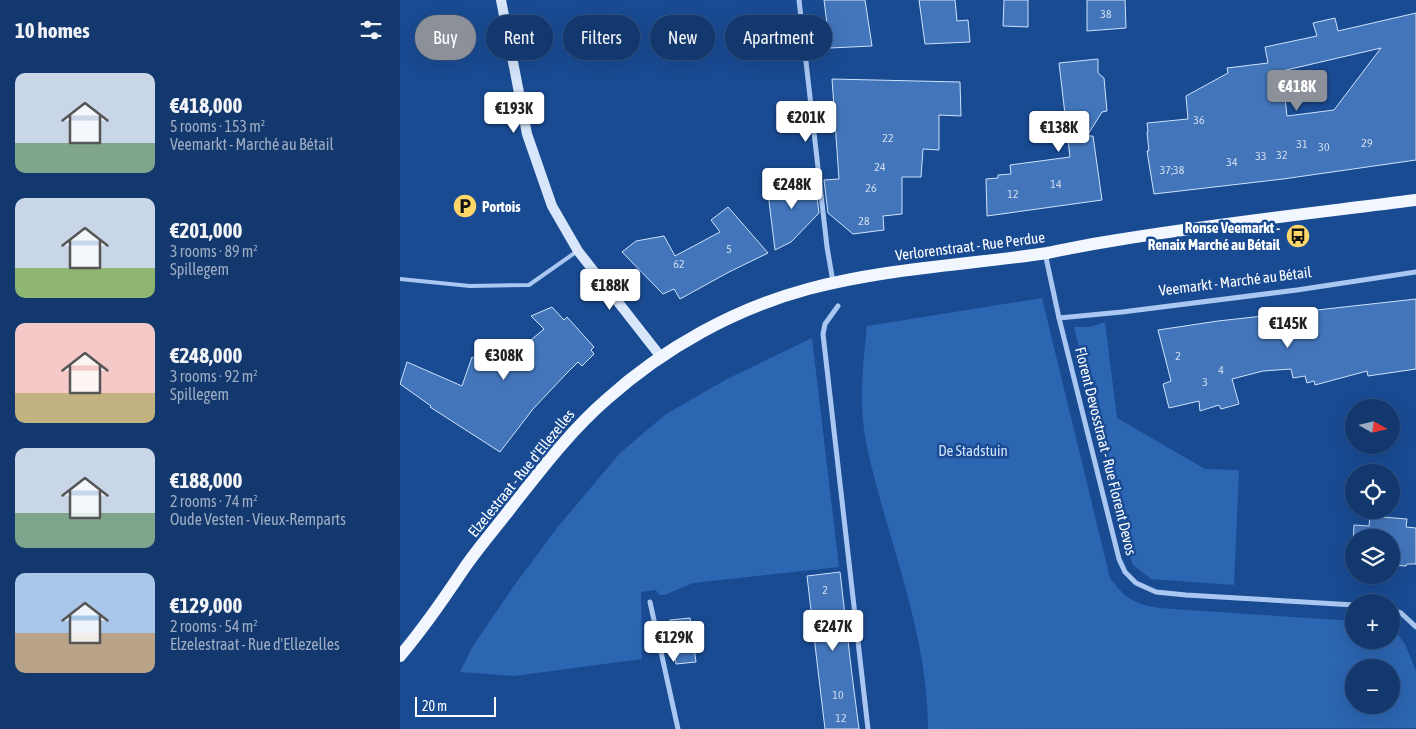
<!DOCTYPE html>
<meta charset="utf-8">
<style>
:root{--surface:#13386e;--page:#204376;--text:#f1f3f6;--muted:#9dacc2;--line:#325281;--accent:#8c9099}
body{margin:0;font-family:"Asap Condensed",sans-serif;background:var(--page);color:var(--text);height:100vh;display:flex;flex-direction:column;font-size:19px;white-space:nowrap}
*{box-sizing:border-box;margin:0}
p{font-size:16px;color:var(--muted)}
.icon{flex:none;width:28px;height:28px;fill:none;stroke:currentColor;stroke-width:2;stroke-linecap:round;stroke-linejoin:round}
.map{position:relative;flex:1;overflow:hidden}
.side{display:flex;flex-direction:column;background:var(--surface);width:400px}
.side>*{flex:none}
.top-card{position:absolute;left:15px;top:15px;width:475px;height:45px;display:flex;gap:10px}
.needle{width:32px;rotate:98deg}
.buttons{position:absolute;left:945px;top:399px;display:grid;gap:10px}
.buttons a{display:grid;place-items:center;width:55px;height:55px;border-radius:50%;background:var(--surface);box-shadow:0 5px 20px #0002,0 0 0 1px var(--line);font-size:25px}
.scale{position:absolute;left:15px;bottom:12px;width:81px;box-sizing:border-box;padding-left:5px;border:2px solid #fff;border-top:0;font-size:14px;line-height:18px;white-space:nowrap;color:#fff;-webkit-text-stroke:4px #194b93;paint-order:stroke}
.price{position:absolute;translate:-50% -42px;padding:0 11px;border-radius:5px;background:#fff;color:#222;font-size:16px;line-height:32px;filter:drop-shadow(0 1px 2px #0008)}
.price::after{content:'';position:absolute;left:50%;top:30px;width:15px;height:11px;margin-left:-8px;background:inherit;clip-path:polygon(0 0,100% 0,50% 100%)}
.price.current{background:var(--accent);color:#fff}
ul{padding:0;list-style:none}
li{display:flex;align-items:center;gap:15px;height:125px;padding:0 15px}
li span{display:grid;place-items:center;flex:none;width:140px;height:100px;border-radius:10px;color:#555}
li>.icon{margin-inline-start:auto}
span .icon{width:60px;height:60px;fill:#fffc;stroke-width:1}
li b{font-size:21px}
h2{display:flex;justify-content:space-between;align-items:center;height:60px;padding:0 15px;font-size:21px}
.pill{padding:0 18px;border-radius:22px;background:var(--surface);box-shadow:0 5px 20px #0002,0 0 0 1px var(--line);font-size:18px;line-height:45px}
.pill.current{background:var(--accent);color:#fff}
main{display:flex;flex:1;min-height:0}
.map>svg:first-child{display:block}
</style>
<main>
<section class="side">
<h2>10 homes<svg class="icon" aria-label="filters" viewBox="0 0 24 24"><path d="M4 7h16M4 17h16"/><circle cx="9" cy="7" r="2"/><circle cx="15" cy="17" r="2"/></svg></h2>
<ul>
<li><span style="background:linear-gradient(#c9d6e8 70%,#7fa58c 0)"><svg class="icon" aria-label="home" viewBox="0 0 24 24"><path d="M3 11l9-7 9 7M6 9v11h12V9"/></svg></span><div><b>€418,000</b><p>5 rooms · 153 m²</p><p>Veemarkt - Marché au Bétail</p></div></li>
<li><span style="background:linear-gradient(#c9d6e8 70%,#8fb573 0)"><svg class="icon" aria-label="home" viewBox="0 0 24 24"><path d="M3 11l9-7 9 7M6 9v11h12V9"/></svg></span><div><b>€201,000</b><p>3 rooms · 89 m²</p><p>Spillegem</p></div></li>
<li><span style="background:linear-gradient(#f6c9c9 70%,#c2b280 0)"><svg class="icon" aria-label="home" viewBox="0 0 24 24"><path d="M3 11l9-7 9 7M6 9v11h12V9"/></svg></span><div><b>€248,000</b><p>3 rooms · 92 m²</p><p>Spillegem</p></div></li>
<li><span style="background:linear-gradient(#c9d6e8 65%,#7fa58c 0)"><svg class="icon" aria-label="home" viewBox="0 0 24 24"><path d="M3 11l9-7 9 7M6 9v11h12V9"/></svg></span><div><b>€188,000</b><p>2 rooms · 74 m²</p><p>Oude Vesten - Vieux-Remparts</p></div></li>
<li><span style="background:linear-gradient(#a9c7e8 60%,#b9a48a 0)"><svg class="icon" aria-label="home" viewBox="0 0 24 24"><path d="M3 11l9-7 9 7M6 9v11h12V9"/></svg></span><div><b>€129,000</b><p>2 rooms · 54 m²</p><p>Elzelestraat - Rue d'Ellezelles</p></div></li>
</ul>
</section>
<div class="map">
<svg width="1016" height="729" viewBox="0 0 1016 729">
<rect width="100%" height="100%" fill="#194b93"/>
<g fill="#2c65b1" fill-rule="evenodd">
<path d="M642 298 710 578C726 599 732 603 759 608L954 621V640H991L992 627 1005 644 1016 671V728L528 729C528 648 500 572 479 495 474 476 468 455 465 436 459 399 463 362 467 326ZM954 668H991V705H954Z"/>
<polygon points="705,322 717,418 805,469 839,470 834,585 751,579 733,565 722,530 674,327 690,327"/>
<polygon points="412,338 439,567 293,583 265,595 259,595 256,590 241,592 242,659 114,676 60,672 73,646 113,587 157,528 220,453 266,414 327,379"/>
</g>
<g fill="#4275ba" stroke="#d0e2fb" fill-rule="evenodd">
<polygon points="424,0 465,0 472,46 430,48"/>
<polygon points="519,0 555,0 557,21 568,20 570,42 525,44"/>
<polygon points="604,0 628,0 628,27 603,26"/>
<polygon points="687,0 725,0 726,28 687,31"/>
<path d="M1016 13V160L883 179 754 194 747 151H749L747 132H748L747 123 788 119 786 96 828 73 827 68 868 63 865 47 917 36 913 23 935 18 938 31ZM981 48 934 110 887 116 882 71Z"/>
<polygon points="698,59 698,73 704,78 707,111 702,112 687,136 693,136 702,200 587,216 586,179 598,178 598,175 611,174 610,165 670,157 659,63"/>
<polygon points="432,79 560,82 561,116 539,115 539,150 523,149 521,177 502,177 502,214 483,216 484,230 453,234 428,213 424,180 439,179"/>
<polygon points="415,181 419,213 391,242 375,250 367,185"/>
<polygon points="328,207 368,253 329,272 280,299 274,289 263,294 222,252 236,241 264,236 275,256 320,232 311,220"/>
<polygon points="1016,299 1016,369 968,376 967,371 915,385 914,381 907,383 905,376 893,378 891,369 863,371 832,379 839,404 821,409 819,405 800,411 799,401 769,408 763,384 771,381 758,330 818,321"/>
<polygon points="152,307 164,320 167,317 194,347 191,350 194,354 182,366 178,362 165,375 133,409 100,452 30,407 31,406 0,384 7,362 62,386 72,357 85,363 90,348 113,355 144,329 131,316"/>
<polygon points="970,516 1007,519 1006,527 1016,528 1016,564 1007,564 1006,566 991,565 991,538 954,538 954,562 952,562 954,525 969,526"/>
<polygon points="440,572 452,675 459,729 425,729 419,679 407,576"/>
<polygon points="290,618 296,662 276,664 270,620"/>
</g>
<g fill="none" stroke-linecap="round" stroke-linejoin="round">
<polyline stroke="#a9c7f0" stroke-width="4" points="0,279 70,286 129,285 176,252"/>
<g stroke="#a9c7f0" stroke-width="5">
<polyline points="399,0 427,247 433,282"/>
<polyline points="645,253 659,318 719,559 725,572 736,583 756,592 786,595 954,605"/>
<polyline points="438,306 425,324 423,334 468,729"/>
<polyline points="659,318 722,312 897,290 1016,272"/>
<polyline points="250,602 278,729"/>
<polyline points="991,610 1001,613 1016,627"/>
</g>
<polyline stroke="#d7e6fb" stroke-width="10" points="101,0 127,134 152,206 178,251 261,357"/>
<path stroke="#f2f7ff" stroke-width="12" d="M0 656C23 629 43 600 63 570 77 549 94 530 110 509 140 471 170 431 207 399 264 348 334 309 408 289 486 268 567 265 647 253 669 249 690 244 711 241 812 224 914 213 1016 200"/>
</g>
<defs>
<g id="parking-disc" transform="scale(1.25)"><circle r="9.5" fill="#ffd768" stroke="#194b93"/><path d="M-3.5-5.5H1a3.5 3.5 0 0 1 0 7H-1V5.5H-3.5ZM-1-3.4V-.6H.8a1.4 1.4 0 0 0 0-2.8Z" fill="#111"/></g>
<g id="bus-disc" transform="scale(1.25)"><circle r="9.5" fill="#ffd768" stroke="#194b93"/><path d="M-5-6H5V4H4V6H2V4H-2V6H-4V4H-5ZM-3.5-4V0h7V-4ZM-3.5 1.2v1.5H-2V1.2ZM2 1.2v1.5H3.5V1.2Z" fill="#111"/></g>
</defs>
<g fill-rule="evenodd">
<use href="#parking-disc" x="65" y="206"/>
<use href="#bus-disc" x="898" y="236"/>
</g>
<g text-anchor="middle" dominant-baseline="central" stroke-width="5" stroke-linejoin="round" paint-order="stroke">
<g font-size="12" fill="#d0dcee">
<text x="706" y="14">38</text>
<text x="799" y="120">36</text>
<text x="488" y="138">22</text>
<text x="967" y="143">29</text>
<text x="902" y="144">31</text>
<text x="924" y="147">30</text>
<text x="882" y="155">32</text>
<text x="861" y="156">33</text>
<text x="832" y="162">34</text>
<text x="480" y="167">24</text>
<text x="772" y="170">37;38</text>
<text x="656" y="184">14</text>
<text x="471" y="188">26</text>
<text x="613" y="194">12</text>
<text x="464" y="221">28</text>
<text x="329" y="249">5</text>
<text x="279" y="264">62</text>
<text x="778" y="356">2</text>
<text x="821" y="370">4</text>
<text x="805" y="382">3</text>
<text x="425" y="590">2</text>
<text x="438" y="695">10</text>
<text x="441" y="718">12</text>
</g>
<g font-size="15" font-weight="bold" fill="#fff" stroke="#194b93" text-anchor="start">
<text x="82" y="206">Portois</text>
<text x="880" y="227" text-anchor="end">Ronse Veemarkt -<tspan x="880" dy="17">Renaix Marché au Bétail</tspan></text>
</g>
<g font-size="15" fill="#fff" stroke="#194b93">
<text transform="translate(570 246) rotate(-7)">Verlorenstraat - Rue Perdue</text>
<text transform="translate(835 281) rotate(-7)">Veemarkt - Marché au Bétail</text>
<text transform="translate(706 451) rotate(76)">Florent Devosstraat - Rue Florent Devos</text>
<text transform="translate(121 473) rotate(-51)">Elzelestraat - Rue d'Ellezelles</text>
</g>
<g font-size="15" fill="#d0e2fb" stroke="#194b93">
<text x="573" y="450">De Stadstuin</text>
</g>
</g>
</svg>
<div class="buttons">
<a><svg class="needle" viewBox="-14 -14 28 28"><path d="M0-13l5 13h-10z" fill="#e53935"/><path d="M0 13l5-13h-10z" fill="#9dacc2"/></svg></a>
<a><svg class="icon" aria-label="locate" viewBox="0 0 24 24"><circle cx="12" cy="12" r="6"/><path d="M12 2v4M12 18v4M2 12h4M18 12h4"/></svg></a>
<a><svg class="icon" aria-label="layers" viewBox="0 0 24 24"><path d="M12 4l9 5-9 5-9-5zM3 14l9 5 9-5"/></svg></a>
<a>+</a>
<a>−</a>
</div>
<div class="scale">20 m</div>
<b class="price current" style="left:897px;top:112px">€418K</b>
<b class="price" style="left:114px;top:134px">€193K</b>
<b class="price" style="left:406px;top:143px">€201K</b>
<b class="price" style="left:659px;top:153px">€138K</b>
<b class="price" style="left:392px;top:210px">€248K</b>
<b class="price" style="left:210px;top:311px">€188K</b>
<b class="price" style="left:888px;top:349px">€145K</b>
<b class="price" style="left:104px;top:381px">€308K</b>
<b class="price" style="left:433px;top:652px">€247K</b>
<b class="price" style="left:274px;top:663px">€129K</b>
<div class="top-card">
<a class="pill current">Buy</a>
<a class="pill">Rent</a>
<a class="pill">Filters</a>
<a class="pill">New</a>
<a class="pill">Apartment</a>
</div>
</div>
</main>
